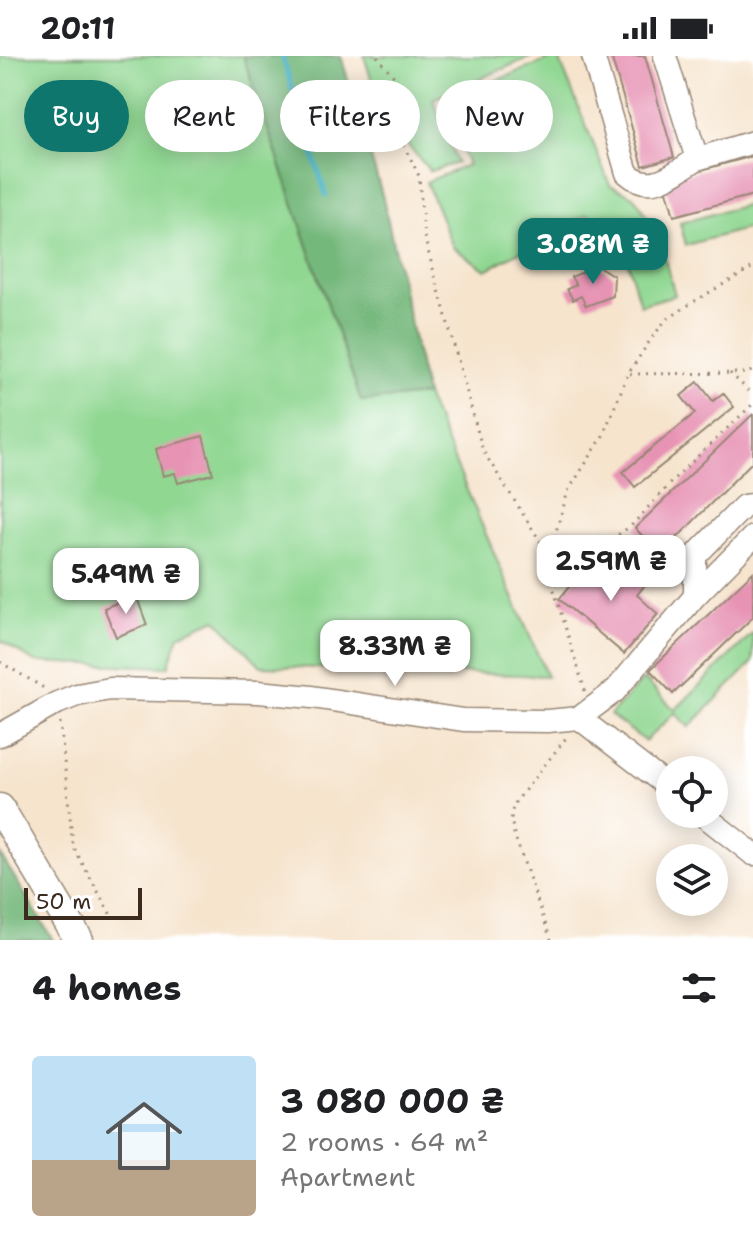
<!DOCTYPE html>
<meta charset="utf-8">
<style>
:root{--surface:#fff;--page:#f2f2f2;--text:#202124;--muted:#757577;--accent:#0f766e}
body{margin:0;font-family:"Shantell Sans",sans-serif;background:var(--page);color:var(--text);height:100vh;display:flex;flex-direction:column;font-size:30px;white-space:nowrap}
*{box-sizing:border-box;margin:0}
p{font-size:26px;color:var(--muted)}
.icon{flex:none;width:44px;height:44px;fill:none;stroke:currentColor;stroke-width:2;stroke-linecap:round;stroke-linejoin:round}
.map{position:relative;height:884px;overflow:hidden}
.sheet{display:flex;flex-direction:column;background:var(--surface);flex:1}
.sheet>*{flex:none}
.hud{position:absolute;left:24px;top:24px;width:706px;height:72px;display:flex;gap:16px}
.buttons{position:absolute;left:656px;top:700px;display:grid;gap:16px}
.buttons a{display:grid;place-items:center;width:72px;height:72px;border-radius:50%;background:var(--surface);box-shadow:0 4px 20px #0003;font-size:40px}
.scale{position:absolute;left:24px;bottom:20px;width:118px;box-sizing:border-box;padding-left:8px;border:4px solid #3b2a1e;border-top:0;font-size:22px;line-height:28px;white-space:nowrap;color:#3b2a1e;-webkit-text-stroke:6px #fff;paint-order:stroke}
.price{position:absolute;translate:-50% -68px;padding:0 18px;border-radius:16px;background:#fff;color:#222;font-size:26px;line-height:52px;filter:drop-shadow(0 2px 4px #0008)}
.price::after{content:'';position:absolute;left:50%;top:48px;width:24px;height:18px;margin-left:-12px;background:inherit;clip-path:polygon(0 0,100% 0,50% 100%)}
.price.on{background:var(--accent);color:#fff}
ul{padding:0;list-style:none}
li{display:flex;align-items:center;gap:24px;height:200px;padding:0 32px}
li span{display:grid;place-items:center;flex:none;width:224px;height:160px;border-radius:8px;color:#555}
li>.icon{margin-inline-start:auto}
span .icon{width:96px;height:96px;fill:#fffc;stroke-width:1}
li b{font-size:34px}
h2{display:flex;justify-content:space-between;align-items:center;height:96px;padding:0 32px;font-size:34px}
.pill{padding:0 28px;border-radius:36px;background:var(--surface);box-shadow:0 4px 20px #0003;font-size:28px;line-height:72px}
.pill.on{background:var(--accent);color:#fff}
.status{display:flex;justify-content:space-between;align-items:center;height:56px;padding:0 40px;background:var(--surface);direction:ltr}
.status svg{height:22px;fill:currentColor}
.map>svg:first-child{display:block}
</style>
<div class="status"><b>20:11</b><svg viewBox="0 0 49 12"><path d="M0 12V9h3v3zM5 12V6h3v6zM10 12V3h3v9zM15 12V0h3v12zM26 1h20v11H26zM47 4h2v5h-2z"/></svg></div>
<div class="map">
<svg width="753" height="884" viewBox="0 0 753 884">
<rect width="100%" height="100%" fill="#fff"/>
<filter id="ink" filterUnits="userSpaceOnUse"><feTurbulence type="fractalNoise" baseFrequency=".0125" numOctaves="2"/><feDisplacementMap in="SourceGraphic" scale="16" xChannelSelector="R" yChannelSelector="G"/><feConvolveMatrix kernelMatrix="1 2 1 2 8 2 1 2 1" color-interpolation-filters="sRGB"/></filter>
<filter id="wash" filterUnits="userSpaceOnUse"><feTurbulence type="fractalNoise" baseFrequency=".006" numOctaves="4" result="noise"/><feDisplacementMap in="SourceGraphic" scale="32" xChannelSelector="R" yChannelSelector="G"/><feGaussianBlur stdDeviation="1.8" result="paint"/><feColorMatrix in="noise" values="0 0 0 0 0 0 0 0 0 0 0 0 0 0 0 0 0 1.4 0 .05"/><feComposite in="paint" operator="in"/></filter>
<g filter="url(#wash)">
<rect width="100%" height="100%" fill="#f6e4cd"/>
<g fill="#90d792" stroke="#668058" stroke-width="2">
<polygon points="0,0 243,0 361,345 426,339 547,620 261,610 216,563 179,579 168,611 35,606 0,584"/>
<polygon points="364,0 533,0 433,43 457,107 430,115 383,60"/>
<polygon points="558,0 610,129 634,140 658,179 675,239 640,249 625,196 604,185 588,158 486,214 453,191 426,126 468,109 442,46"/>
<polygon points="753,147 753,171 686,189 680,167"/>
<polygon points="753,577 753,606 689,671 675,657 645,685 610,659 644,623 675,654"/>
</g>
<g fill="#74b87c" stroke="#58714d" stroke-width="2">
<polygon points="243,0 341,0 383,142 426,339 361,345"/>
<polygon points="0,798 53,884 0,884"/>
</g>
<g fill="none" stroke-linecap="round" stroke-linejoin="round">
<polyline stroke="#45b0c3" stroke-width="5" points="282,0 326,139"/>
</g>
<g id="blocks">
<g fill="#e793b4">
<polygon points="611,0 645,0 674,101 643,110"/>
<polygon points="753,100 753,139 674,160 664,124"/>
<polygon points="598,210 614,220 613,240 586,250 581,240 573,244 567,233 576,229 571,221"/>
<polygon points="698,326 713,345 723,337 734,351 635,431 623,416 695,357 681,340"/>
<polygon points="753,358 753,405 660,499 635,472"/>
<polygon points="203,380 213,418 178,427 175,417 163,420 156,393"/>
<polygon points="592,503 609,518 622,503 648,525 637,539 658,558 624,598 559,543"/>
<polygon points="753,516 753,561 673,638 650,614"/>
<polygon points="136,539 147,569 116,581 104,552"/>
</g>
</g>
</g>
<g filter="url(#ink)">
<use href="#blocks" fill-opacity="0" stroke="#988776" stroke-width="2"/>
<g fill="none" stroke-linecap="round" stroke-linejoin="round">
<g stroke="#988776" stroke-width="25">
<g id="minor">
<path d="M593 0 627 117C652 139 673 117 697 103"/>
<polyline points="665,0 697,103 753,86"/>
<polyline points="695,540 695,500 744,450 753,449"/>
<polyline points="579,662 670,732"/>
<polyline points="0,679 57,647 77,639 110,633 258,636 312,641 463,664 548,665 579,662 615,635 695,540 753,481"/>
<polyline points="702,758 753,798"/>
</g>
</g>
<g stroke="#988776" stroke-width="31">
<polyline id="major" points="0,752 79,884"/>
</g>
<g stroke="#988776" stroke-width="3" stroke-dasharray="2 6" stroke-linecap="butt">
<polyline points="377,0 396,23 404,89 419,120 424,180 483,395 549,499"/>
<polyline points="730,317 753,339"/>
<polyline points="630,318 748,317 753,314"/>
<polyline points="554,526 580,504 631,470 675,422 753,348"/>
<polyline points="0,606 44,632"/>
<polyline points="585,635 552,528 549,499 568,435 602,382 628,318 651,283 665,265 693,246 753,211"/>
<polyline points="60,666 73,790 113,863"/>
<polyline points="551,884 513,775 511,759 514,748 566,682"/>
</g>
<use href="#minor" stroke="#fff" stroke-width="22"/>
<use href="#major" stroke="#fff" stroke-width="28"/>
</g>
</g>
</svg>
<div class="buttons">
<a><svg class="icon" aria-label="locate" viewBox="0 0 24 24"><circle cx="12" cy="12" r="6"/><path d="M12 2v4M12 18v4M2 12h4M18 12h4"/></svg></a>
<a><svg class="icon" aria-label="layers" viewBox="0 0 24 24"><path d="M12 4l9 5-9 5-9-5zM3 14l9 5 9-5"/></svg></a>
</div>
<div class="scale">50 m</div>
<b class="price on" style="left:593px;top:230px">3.08M ₴</b>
<b class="price" style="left:611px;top:547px">2.59M ₴</b>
<b class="price" style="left:126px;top:560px">5.49M ₴</b>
<b class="price" style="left:395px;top:632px">8.33M ₴</b>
<div class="hud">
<a class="pill on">Buy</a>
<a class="pill">Rent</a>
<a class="pill">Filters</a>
<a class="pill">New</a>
</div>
</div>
<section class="sheet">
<h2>4 homes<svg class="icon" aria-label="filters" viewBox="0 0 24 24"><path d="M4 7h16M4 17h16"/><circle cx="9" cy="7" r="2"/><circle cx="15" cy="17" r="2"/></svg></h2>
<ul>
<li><span style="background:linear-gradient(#bfe0f5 65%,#b9a48a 0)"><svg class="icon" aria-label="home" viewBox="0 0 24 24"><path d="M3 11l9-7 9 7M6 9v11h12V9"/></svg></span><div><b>3 080 000 ₴</b><p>2 rooms · 64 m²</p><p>Apartment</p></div></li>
</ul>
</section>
